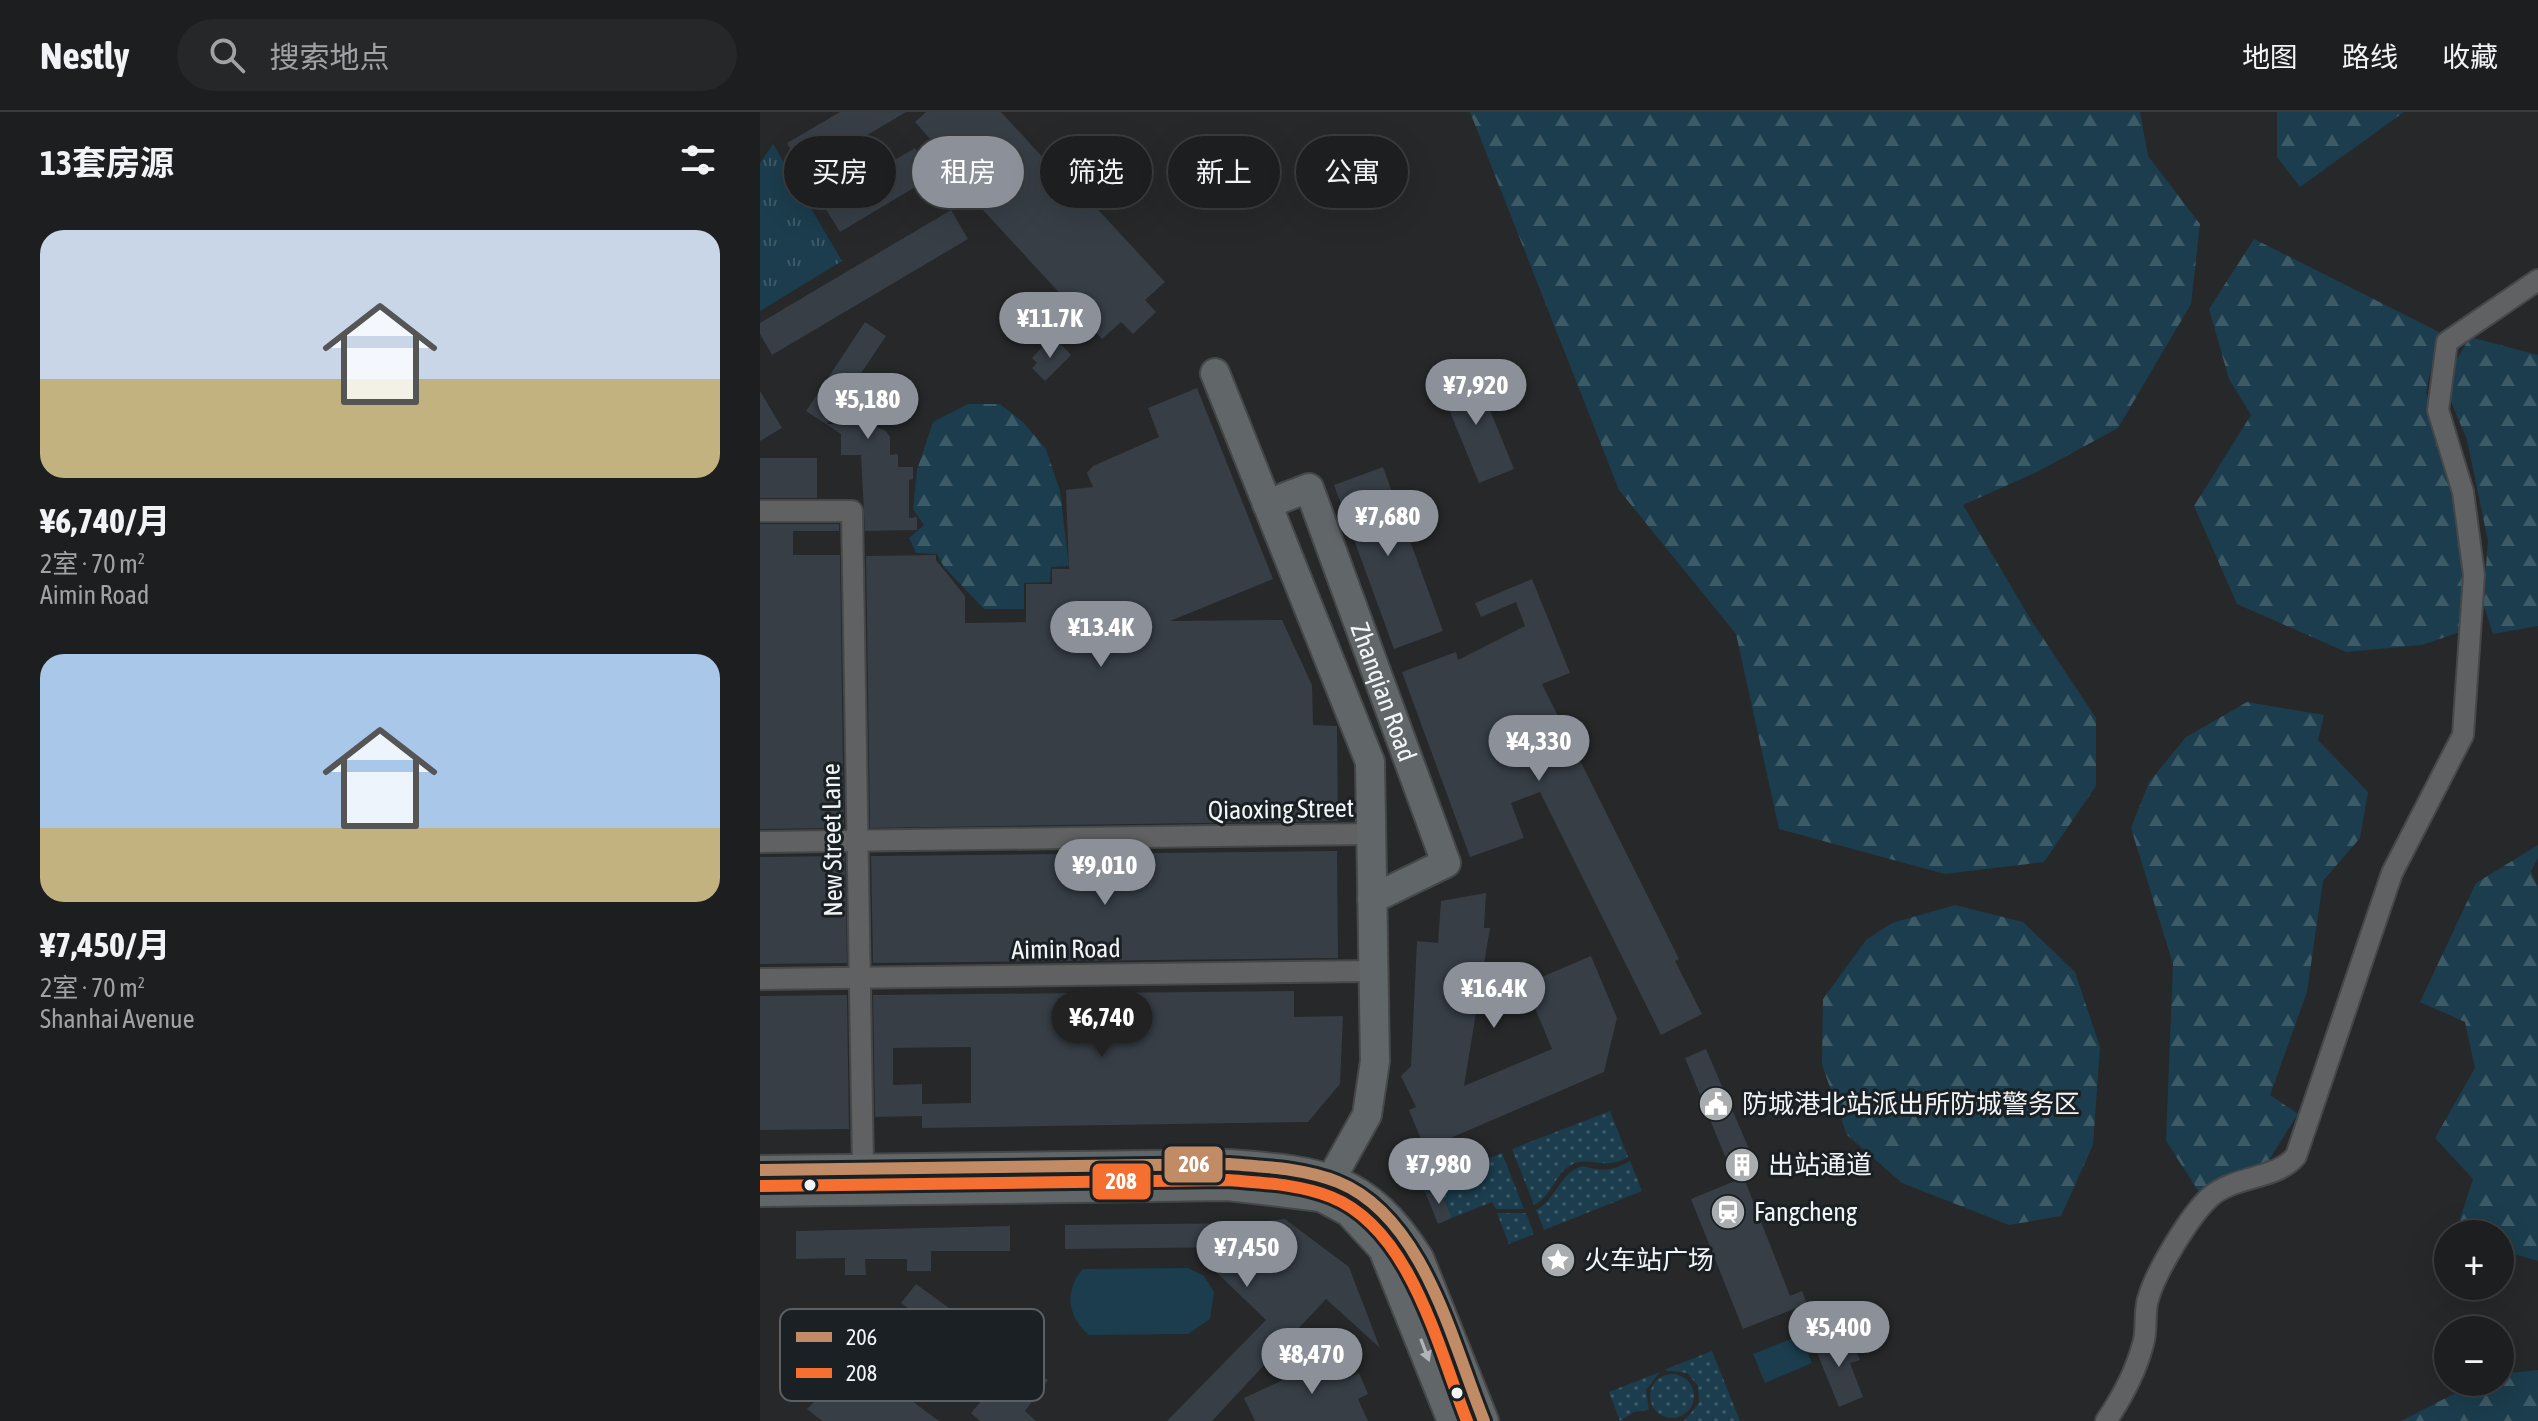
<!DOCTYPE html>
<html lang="zh">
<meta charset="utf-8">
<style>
:root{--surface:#1c1e20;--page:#252729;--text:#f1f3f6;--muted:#a0a2a5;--line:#3a3c3e;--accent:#8c9099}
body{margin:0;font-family:"Asap Condensed","Noto Sans SC",sans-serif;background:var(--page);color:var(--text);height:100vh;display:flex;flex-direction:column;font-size:30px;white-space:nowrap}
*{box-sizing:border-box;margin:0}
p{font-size:26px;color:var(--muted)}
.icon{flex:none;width:44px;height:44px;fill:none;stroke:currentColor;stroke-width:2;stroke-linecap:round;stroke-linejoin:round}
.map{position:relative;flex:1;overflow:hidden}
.panel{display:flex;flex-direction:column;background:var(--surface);width:760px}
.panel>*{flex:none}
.banner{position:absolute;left:24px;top:24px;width:760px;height:72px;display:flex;gap:16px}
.buttons{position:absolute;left:1674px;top:1108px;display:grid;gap:16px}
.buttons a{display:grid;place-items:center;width:80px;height:80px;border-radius:50%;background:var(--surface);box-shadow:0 8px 32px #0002,0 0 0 2px var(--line);font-size:40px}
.price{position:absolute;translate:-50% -68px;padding:0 18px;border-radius:28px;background:var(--accent);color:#fff;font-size:26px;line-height:52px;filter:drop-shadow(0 2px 4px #0008)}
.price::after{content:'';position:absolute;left:50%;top:48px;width:24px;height:18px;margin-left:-12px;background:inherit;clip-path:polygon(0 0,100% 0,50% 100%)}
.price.on{background:#222;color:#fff}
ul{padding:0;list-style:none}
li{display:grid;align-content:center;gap:16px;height:424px;padding:0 40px}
li span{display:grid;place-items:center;height:248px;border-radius:24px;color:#555}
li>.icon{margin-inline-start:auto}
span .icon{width:144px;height:144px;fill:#fffc;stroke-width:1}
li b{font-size:34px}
h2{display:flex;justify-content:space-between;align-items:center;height:96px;padding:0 40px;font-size:34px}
.pill{padding:0 28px;border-radius:36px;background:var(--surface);box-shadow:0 8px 32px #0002,0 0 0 2px var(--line);font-size:28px;line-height:72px}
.pill.on{background:var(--accent);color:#fff}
header{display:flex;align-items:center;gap:48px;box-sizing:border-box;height:112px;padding:0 40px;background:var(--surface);border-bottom:2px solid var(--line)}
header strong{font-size:38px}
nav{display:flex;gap:44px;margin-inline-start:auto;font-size:28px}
.search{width:560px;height:72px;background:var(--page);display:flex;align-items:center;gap:20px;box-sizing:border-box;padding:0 28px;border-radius:44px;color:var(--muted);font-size:30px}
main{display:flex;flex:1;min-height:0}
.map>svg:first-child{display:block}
</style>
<header>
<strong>Nestly</strong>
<div class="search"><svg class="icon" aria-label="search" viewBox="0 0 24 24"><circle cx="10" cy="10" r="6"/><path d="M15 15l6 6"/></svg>搜索地点</div>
<nav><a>地图</a><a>路线</a><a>收藏</a></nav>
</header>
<main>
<section class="panel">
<h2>13套房源<svg class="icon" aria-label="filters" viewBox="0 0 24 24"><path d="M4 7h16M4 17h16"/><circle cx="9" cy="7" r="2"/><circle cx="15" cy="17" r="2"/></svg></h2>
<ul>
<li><span style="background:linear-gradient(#c9d6e8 60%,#c2b280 0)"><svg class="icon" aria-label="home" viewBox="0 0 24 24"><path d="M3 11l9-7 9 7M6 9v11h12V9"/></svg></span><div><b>¥6,740/月</b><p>2室 · 70 m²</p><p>Aimin Road</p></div></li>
<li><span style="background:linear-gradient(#a9c7e8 70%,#c2b280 0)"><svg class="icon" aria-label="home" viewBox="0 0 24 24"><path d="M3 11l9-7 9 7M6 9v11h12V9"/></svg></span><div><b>¥7,450/月</b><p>2室 · 70 m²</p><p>Shanhai Avenue</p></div></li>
</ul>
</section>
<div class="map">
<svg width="1778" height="1309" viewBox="0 0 1778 1309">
<defs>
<pattern id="grass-dots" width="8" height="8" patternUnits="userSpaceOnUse" patternTransform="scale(2)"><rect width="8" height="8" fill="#1b3d4d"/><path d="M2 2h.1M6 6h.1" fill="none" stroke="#3d5a67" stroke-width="1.8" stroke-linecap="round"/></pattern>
<pattern id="forest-firs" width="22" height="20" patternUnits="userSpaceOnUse" patternTransform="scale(2)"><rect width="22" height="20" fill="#1b3d4d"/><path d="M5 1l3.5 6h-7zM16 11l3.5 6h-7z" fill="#3d5a67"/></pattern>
<pattern id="park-tufts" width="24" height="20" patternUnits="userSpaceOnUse" patternTransform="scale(2)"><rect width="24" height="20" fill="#1b3d4d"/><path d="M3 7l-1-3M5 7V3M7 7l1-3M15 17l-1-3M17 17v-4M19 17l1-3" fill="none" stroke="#3d5a67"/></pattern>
</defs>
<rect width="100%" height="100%" fill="#26282a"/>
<g fill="url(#grass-dots)">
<path d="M850 999 868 1045C845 1059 830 1044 813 1052 794 1061 793 1084 774 1093L752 1037Z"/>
<polygon points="742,1041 764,1097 736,1097 732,1090 692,1106 680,1077 666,1082 664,1076 669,1071"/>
<path d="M870 1049 882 1079 784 1118 776 1098C797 1087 799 1061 823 1054 841 1060 854 1059 870 1049Z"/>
<polygon points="750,1101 766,1101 774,1122 749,1132 737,1101"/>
<polygon points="952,1239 980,1309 924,1309 939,1291 938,1274 927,1261 904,1258"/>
<polygon points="900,1260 886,1278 889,1298 874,1300 860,1309 849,1280"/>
<circle cx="912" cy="1284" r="22"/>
</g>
<g fill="url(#forest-firs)">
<polygon points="710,0 1380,0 1388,44 1440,112 1431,192 1358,316 1277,360 1203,393 1271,508 1336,606 1336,674 1284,750 1185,762 1019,717 976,522 859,378"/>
<polygon points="1517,0 1644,0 1540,75 1517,45"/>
<polygon points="1494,127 1679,220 1666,280 1700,394 1706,518 1662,533 1586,540 1477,492 1434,394 1491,303 1469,267 1449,197"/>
<polygon points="1710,225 1778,243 1778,514 1733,522 1723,491 1728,429 1707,328 1683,270"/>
<polygon points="208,292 240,292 263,310 286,337 300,379 309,454 291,455 290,470 264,471 264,497 224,497 184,455 177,442 156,441 149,426 164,413 153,397 157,358 173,310"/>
<polygon points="1487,590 1564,603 1558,628 1608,680 1600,726 1563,769 1547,880 1510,983 1538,1002 1509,1048 1441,1083 1406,1029 1413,852 1371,716 1389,670 1426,625"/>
<polygon points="1778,733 1778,746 1771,759 1778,776 1778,1149 1740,1138 1740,1122 1695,1122 1713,1067 1675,1026 1715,956 1705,910 1660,890 1716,771"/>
<polygon points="1195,793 1263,810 1315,860 1340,935 1333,1033 1301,1104 1249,1113 1142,1071 1087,1023 1062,953 1063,887 1106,828 1132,811"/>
<polygon points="1778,1258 1778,1309 1641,1309 1717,1270 1740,1270 1740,1262"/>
</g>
<polygon fill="url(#park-tufts)" points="13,32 82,149 0,199 0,51"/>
<g fill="#1b3d4d">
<path d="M428 1156 444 1164 454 1180 450 1207 428 1222 329 1223C307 1205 304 1178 323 1157Z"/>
<polygon points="1041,1223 1052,1251 1005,1271 993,1242"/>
</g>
<g fill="#373e46" fill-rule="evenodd">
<polygon points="80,0 146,0 44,61 27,31"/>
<polygon points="166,0 241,0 327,93 331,90 405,170 385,188 396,200 373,222 361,210 342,227 162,32 170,27 155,10"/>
<polygon points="155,36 172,65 80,120 62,91"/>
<polygon points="191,98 208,127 12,243 0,222 0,211"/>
<polygon points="105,210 126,224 67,312 109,311 126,319 130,325 130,343 138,342 138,355 153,355 153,367 149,368 149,406 157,405 157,418 105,419 101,343 81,343 81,322 46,299"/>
<polygon points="298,229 311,243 285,269 272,256 277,251 272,246 286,231 292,236"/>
<polygon points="714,259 754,357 719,371 679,273"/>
<polygon points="437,276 513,467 410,509 522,508 552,573 553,613 577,614 578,709 110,716 106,444 176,443 176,448 205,484 205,511 266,510 266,472 292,472 292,457 309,457 306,378 333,375 327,361 333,354 399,325 388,296"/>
<polygon points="0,279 22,316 0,329"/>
<rect x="0" y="346" width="57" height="40"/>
<polygon points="623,355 683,519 634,537 574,373"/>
<polygon points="0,412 79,412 79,419 33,419 33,443 80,443 84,716 0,717"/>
<polygon points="772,467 810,561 782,572 919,847 915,849 942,902 901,923 780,680 751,691 764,726 710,745 642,560 696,540 698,548 765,514 756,490 721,505 715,491"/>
<polygon points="577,739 578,846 113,851 111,744"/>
<polygon points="85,744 87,851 0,852 0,745"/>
<polygon points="726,781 724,816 730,816 704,974 792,937 765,872 831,844 857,906 844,960 665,1037 649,998 656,995 641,964 651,954 657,829 678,831 681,789"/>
<path d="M534 879V905L583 904 580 972 548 1010 162 1016V1004L115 1005 113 883ZM202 935H211V991L162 992V972L133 973V936Z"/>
<polygon points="87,883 89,1017 0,1018 0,884"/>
<polygon points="946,937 999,1060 984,1066 1030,1184 1042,1179 1047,1192 983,1217 931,1087 975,1069 925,946"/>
<polygon points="680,1077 692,1106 678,1112 666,1082"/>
<polygon points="525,1107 589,1155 620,1236 566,1187 452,1309 407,1309 506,1208 455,1159 478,1135 305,1137 305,1113 489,1111"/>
<polygon points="250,1114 250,1139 171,1139 171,1159 147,1159 147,1147 105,1147 106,1163 85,1163 85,1146 36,1147 36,1119"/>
<polygon points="156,1172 288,1268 265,1299 276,1309 220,1309 211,1301 241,1265 141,1191"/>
<polygon points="1078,1221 1085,1238 1094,1234 1100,1248 1090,1251 1103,1285 1079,1295 1053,1231"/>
<polygon points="577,1243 588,1266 599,1261 608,1282 598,1287 608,1309 495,1309 484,1286"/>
<polygon points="88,1256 129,1288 137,1278 179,1309 62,1309 47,1297"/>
</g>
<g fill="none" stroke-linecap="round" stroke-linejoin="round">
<g stroke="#454749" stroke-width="24">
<g id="street">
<polyline points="0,399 92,399 103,1057"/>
<polyline points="0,730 611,722"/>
<polyline points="0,867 613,859"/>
<path d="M1346 1309C1361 1287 1376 1259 1383 1232 1388 1217 1383 1199 1389 1184 1397 1158 1430 1103 1450 1085 1475 1063 1516 1068 1536 1044L1632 761 1703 623 1714 463 1703 380 1678 298 1687 230 1778 168"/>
</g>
</g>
<g stroke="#454749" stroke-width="32">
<g id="secondary">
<polyline points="455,261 610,650 615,949 607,1003 561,1085"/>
<path id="s1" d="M507 392 549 376 686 751 612 787"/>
<path d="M0 1058 469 1052C561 1059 606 1063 659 1146L724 1309"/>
<polyline points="0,1080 468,1074 561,1085 589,1100 623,1137 692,1309"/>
</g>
</g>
<use href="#street" stroke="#5f6163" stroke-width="20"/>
<use href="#secondary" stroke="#616769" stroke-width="28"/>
<g stroke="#1a2023" stroke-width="18">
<path id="bus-1" d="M0 1058 469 1052C505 1055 543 1056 578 1070 664 1105 692 1230 724 1309"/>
</g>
<g stroke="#1a2023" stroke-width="18">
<path id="bus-2" d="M0 1074 468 1068C503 1071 539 1072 571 1085 651 1117 678 1236 707 1309"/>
</g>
<use href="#bus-1" stroke="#c18c65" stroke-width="12"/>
<use href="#bus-2" stroke="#f46f30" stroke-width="12"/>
</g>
<defs><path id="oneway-solid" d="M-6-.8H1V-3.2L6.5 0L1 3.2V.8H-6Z" transform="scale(2)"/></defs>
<use fill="#b0b5b7" href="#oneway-solid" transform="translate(665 1238) rotate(69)"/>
<defs>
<g id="civic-disc" transform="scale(1.8)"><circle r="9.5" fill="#aaadaf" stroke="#1a2023"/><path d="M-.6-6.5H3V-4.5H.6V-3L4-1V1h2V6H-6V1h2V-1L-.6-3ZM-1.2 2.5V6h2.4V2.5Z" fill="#fff"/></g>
<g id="building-disc" transform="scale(1.8)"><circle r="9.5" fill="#aaadaf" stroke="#1a2023"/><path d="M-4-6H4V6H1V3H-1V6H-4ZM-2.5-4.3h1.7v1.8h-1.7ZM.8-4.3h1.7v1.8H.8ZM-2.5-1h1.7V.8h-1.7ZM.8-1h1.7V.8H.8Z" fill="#fff"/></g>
<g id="station-disc" transform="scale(1.8)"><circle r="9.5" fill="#aaadaf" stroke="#1a2023"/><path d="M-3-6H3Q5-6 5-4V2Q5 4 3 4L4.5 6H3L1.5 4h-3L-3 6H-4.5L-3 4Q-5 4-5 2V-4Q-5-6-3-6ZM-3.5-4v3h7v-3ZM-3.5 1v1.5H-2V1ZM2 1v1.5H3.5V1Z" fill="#fff"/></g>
<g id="sight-disc" transform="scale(1.8)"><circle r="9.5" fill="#aaadaf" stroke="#1a2023"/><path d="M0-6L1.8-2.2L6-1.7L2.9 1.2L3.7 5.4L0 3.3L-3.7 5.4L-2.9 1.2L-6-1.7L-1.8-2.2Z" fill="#fff"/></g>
</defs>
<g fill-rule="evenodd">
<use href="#civic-disc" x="956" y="992"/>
<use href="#building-disc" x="982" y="1053"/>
<use href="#station-disc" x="968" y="1100"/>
<use href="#sight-disc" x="798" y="1148"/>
</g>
<g fill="#f1f5f7" stroke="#1a2023" stroke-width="3">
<circle cx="50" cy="1073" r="7"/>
<circle cx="697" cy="1281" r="7"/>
</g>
<g text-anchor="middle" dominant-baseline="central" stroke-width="6" stroke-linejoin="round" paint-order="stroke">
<g font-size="26" fill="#f1f5f7" stroke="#1a2023">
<text stroke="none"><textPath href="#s1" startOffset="262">Zhanqian Road</textPath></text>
<text transform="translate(521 697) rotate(-1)">Qiaoxing Street</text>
<text transform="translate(72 728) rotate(-91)">New Street Lane</text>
<text transform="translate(306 837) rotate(-1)">Aimin Road</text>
</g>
<g font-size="26" fill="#f1f5f7" stroke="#1a2023" text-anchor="start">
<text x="982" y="992">防城港北站派出所防城警务区</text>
<text x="1008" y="1053">出站通道</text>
<text x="994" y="1100">Fangcheng</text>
<text x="824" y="1148">火车站广场</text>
</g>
</g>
<rect x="20" y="1197" width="264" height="92" rx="12" fill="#1a2023" stroke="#5a6063" stroke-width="2"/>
<rect x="36" y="1220" width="36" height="10" fill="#c18c65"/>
<rect x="36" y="1256" width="36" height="10" fill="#f46f30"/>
<g font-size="22" fill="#f1f5f7">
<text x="86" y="1233">206</text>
<text x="86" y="1269">208</text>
</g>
<g stroke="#1a2023" stroke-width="3">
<rect x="403" y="1033" width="61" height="39" rx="8" fill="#c18c65"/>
<rect x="331" y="1050" width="61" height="39" rx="8" fill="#f46f30"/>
</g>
<g font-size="22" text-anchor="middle" font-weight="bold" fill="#fff">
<text x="434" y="1060">206</text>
<text x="361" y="1077">208</text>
</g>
</svg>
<div class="buttons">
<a>+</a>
<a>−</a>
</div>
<b class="price" style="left:290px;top:248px">¥11.7K</b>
<b class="price" style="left:716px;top:315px">¥7,920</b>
<b class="price" style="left:108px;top:329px">¥5,180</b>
<b class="price" style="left:628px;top:446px">¥7,680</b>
<b class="price" style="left:341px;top:557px">¥13.4K</b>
<b class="price" style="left:779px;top:671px">¥4,330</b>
<b class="price" style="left:345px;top:795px">¥9,010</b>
<b class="price" style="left:734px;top:918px">¥16.4K</b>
<b class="price on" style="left:342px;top:947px">¥6,740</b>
<b class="price" style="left:679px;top:1094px">¥7,980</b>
<b class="price" style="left:487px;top:1177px">¥7,450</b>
<b class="price" style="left:1079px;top:1257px">¥5,400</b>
<b class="price" style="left:552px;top:1284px">¥8,470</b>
<div class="banner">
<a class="pill">买房</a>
<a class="pill on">租房</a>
<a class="pill">筛选</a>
<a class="pill">新上</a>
<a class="pill">公寓</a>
</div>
</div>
</main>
